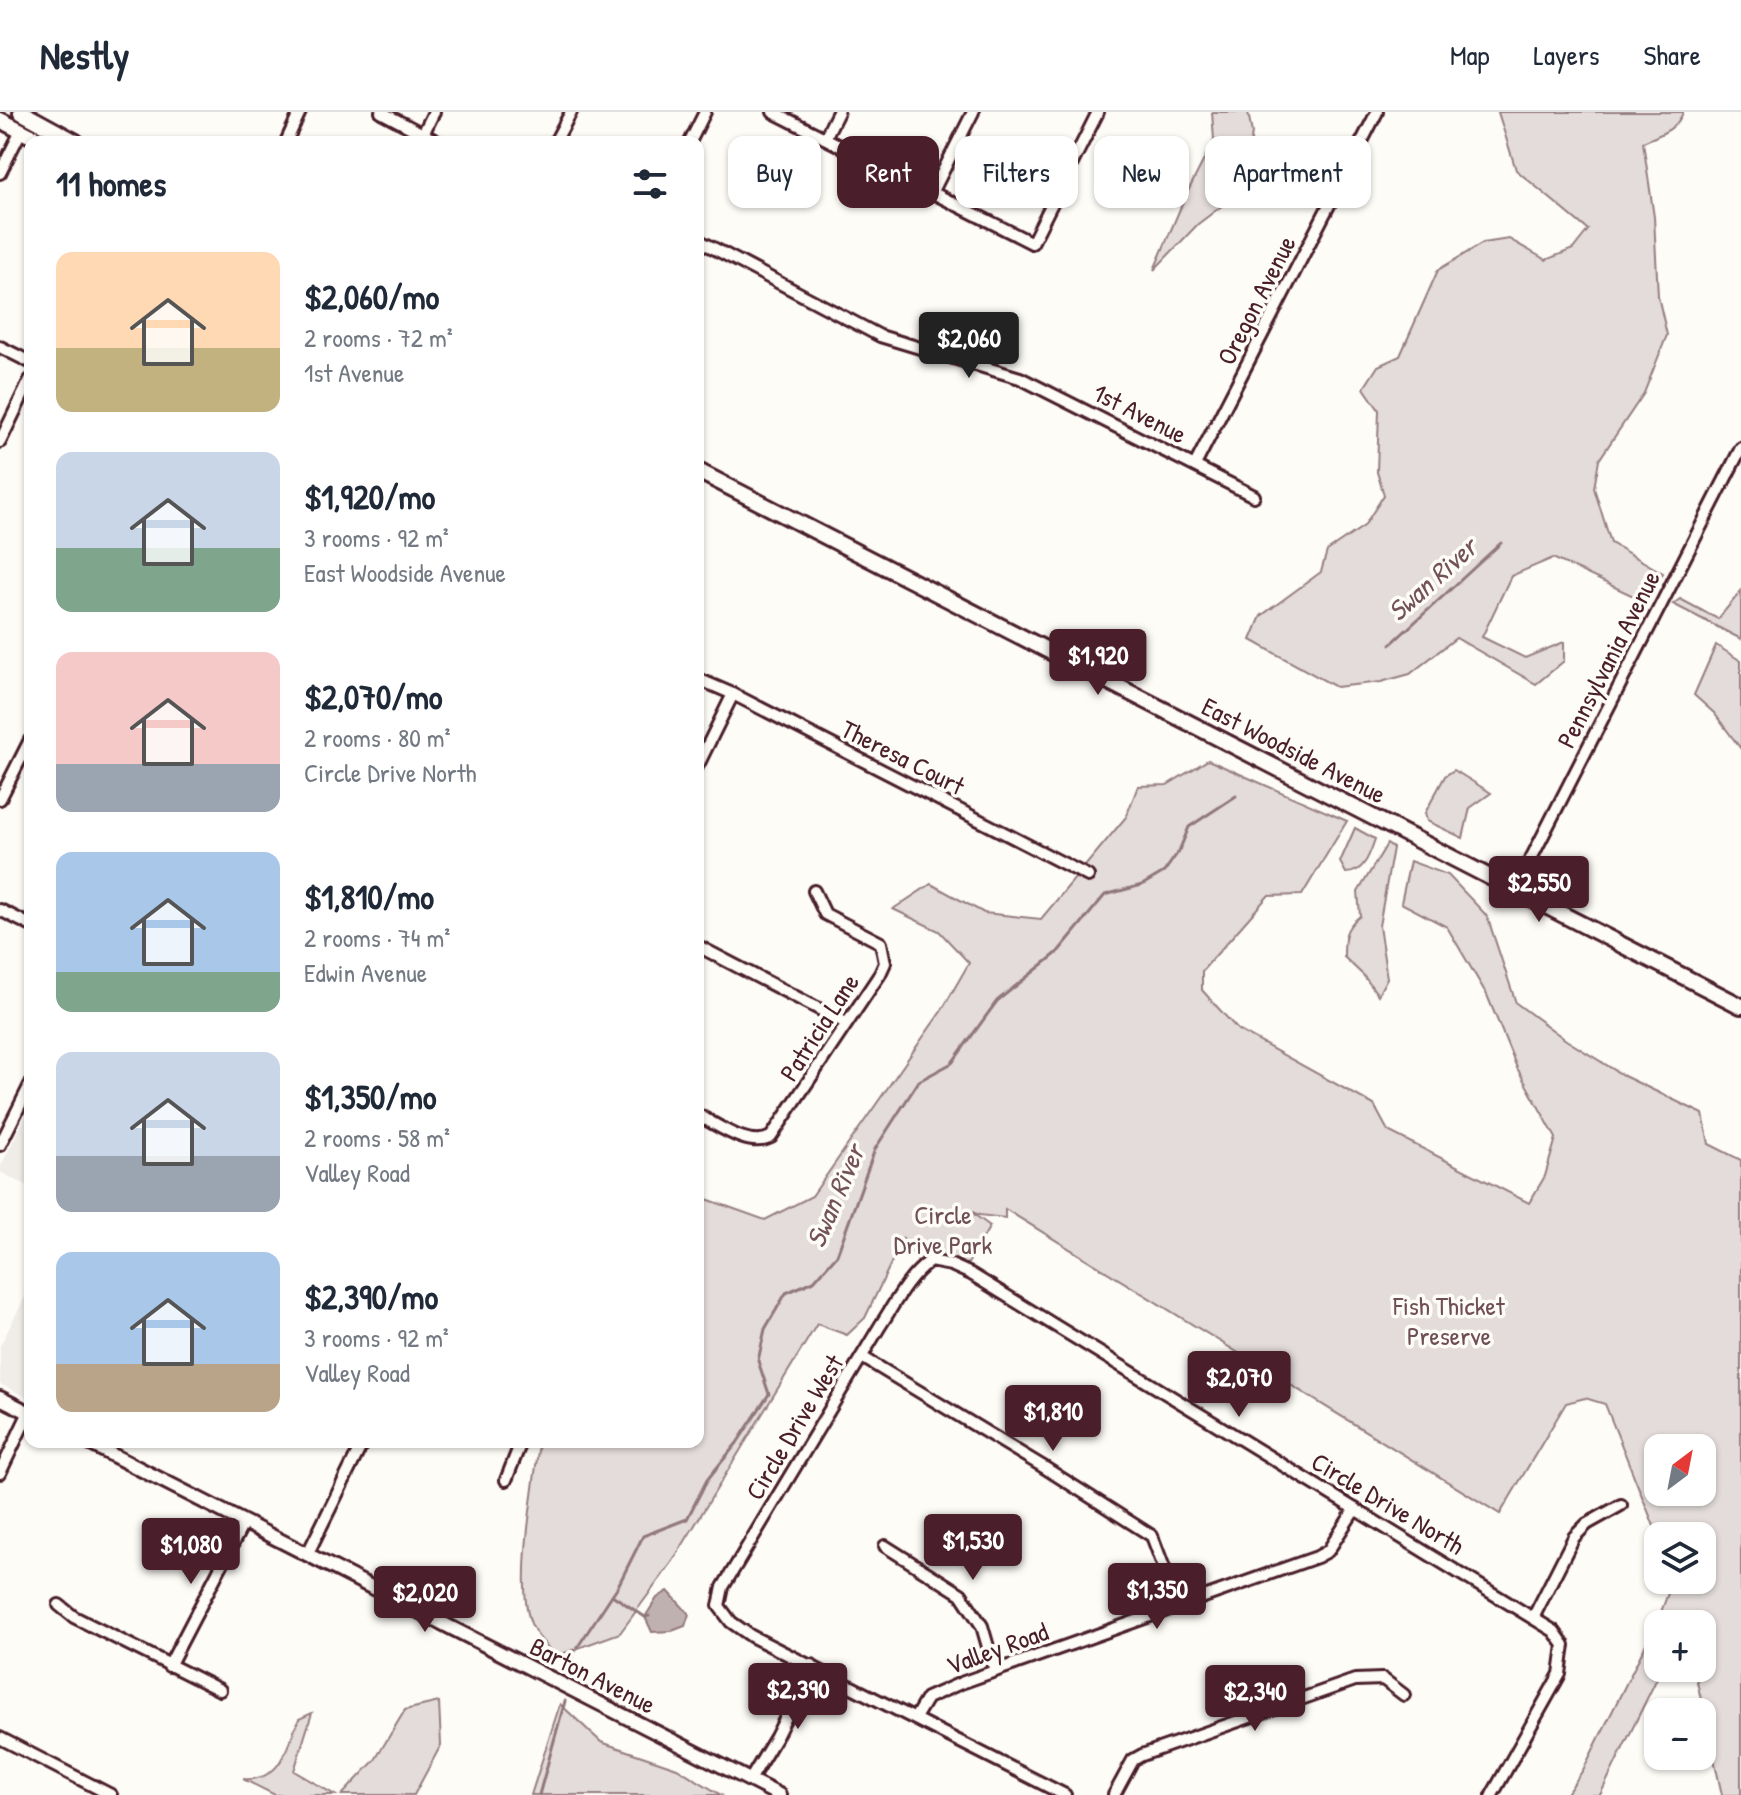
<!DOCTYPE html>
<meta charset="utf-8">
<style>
:root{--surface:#fff;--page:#f2f2f3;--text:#1f2937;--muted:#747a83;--line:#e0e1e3;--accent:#4a1f2b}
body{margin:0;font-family:"Patrick Hand",sans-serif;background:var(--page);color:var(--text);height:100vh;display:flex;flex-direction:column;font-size:30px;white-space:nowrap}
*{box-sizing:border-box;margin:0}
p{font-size:26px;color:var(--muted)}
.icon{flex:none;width:44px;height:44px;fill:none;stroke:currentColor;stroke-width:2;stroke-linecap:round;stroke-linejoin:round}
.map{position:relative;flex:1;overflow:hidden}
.panel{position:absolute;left:24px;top:24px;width:680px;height:1312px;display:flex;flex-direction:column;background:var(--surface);border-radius:16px;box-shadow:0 2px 6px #0004}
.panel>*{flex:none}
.top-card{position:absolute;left:728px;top:24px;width:760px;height:72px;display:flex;gap:16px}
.needle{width:52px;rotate:32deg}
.tools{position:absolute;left:1644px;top:1322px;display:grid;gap:16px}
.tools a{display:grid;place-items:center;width:72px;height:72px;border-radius:16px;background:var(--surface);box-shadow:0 2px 6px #0004;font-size:40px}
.price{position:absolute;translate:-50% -68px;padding:0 18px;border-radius:8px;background:var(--accent);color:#fff;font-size:26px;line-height:52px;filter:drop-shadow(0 2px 4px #0008)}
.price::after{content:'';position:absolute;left:50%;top:48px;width:24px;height:18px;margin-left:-12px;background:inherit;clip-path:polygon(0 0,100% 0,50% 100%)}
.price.current{background:#222;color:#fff}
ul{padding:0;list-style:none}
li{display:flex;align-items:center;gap:24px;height:200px;padding:0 32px}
li span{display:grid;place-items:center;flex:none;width:224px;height:160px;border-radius:16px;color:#555}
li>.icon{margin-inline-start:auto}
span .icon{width:96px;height:96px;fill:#fffc;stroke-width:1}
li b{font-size:34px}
h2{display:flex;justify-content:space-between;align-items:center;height:96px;padding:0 32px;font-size:34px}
.chip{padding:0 28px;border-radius:16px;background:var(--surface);box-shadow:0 2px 6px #0004;font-size:28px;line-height:72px}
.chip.current{background:var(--accent);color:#fff}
header{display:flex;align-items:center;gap:48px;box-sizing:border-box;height:112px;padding:0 40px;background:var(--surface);border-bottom:2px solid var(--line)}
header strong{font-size:38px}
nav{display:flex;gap:44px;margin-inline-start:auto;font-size:28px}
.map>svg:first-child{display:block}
</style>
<header>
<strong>Nestly</strong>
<nav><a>Map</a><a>Layers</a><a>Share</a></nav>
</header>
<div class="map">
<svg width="1741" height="1683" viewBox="0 0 1741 1683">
<rect width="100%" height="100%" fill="#fdfcf7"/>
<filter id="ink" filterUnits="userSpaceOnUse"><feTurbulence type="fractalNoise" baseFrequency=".0125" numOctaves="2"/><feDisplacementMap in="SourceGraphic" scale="16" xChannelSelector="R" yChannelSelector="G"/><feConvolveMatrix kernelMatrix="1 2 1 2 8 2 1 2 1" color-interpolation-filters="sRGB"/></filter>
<g filter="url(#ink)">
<g fill="#f0ece8">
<polygon points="30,996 30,1075 0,1060 0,1056"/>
<polygon points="30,1175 30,1287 0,1272 0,1234"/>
</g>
<g fill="#e3dcda" stroke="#967e82" stroke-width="2" fill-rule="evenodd">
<polygon points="1212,0 1248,0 1252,21 1244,77 1198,112 1154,158 1185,85 1214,28"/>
<path d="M1498 0H1683C1678 17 1659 23 1643 30L1654 105 1658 184 1667 223 1644 281 1599 348 1594 376 1611 431 1663 461 1644 489 1553 446 1511 464 1482 525 1525 546 1564 530V549L1536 572 1456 526 1410 562 1381 570 1336 575 1251 528 1261 504 1321 460 1327 439 1364 414 1384 383 1377 360 1379 298 1364 276 1378 254 1400 244 1438 158 1483 131 1509 127 1546 148 1573 137 1588 118 1516 58Z"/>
<polygon points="1741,479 1741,527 1673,492 1680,487 1718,507"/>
<polygon points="1716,533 1741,549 1741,637 1714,601 1694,583"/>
<path d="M1208 648 1347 709 1302 783 1268 784 1202 859V878L1238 918 1374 993 1388 1019 1529 1091 1545 1064 1556 1026 1517 956 1487 883 1447 815 1401 791 1410 749 1448 763 1487 804 1516 891 1566 928 1626 965 1703 1002 1709 1032 1741 1048V1683H1722L1694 1556H1702V1512H1658V1556H1662L1600 1683H1566L1583 1658 1658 1508 1673 1468H1702V1424H1658L1605 1292 1585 1286 1566 1291 1500 1402 1005 1097V1106L979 1103 968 1098 990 1114 966 1155 919 1151 903 1126 865 1206 847 1223 817 1212 673 1449 620 1521 556 1544C546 1534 535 1523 530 1509 516 1469 534 1376 539 1330H698V1084L765 1108 812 1084 942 898 969 851 939 819 893 797 931 772 984 801 1041 807 1126 705 1138 674 1167 673ZM1658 1336H1702V1380H1658Z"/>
<polygon points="1454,658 1491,681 1470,696 1463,726 1427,709 1425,701 1445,664"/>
<path d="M1355 716 1375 727C1370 742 1364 761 1346 761L1340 750Z"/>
<path d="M1387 732 1393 736 1379 814 1387 866 1378 883 1363 863 1344 845C1344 826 1344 816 1360 804L1358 780Z"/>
<polygon points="439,1590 441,1633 414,1683 342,1683 375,1648 405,1598"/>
<polygon points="560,1592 601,1630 677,1656 721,1683 531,1683"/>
<path d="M312 1601 294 1659 335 1683H275L243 1667C282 1670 285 1637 299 1607Z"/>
</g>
<polygon fill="#c0b1b1" stroke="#91777b" stroke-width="2" points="668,1479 689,1502 685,1514 672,1519 652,1520 645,1505 657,1486"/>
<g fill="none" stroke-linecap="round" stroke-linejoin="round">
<g stroke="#91777b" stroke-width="3">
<polyline points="1391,532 1501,431"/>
<polyline points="612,1483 645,1505 649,1504"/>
<polyline points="567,1558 573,1542 618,1474 643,1424 687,1407 707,1368 737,1331 769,1282 758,1249 765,1217 786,1181 814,1169 837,1143 875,1037 919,969 952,951 997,889 1057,841 1105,783 1142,773 1164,760 1179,739 1189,715 1236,684"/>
<polyline points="539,1683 565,1589"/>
</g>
<g stroke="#4a1f2b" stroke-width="16">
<g id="minor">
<polyline points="381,0 438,30"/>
<polyline points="773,0 1032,131 1098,0"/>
<polyline points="825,26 838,0"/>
<polyline points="286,30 300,0"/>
<polyline points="419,30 434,0"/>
<polyline points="555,30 571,0"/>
<polyline points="690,30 705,0"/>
<polyline points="0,61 21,19"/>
<polyline points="933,79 973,0"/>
<polyline points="698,128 880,224 1020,266 1254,384"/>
<polyline points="0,235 30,250"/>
<polyline points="0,330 30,268"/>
<polyline points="1195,353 1377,0"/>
<polyline points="698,567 733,582 1088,764"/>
<polyline points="698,653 733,582"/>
<polyline points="0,687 30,628"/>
<polyline points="1515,778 1741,336"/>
<polyline points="0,798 30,813"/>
<polyline points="698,834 846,911"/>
<path d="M698 1003C718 1013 749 1037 771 1025L880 862 885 851 881 831 825 802 814 779"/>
<polyline points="0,1033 30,973"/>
<polyline points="862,1245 1042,1354 1152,1424 1178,1493"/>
<polyline points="0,1361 29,1300"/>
<polyline points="506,1368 521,1330"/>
<polyline points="885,1434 961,1482 982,1514 995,1559"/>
<polyline points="307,1443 363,1330"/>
<polyline points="59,1493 74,1505 220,1578"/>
<polyline points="1533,1506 1574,1425 1587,1412 1621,1393"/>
<polyline points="169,1554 244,1410"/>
<polyline points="915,1606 927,1586 961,1571 1317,1445 1328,1439 1355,1397"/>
<polyline points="0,1626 111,1683"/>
<polyline points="750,1668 776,1625 812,1553"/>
<path d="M1065 1683 751 1524 731 1510 719 1494 723 1475 880 1214C895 1191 907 1166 930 1149L951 1153 971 1162 1554 1519 1564 1533 1560 1562 1492 1683"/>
<polyline points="1114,1683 1133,1648 1142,1643 1355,1568 1383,1567 1404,1583"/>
</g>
</g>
<g stroke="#4a1f2b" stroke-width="18">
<g id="tertiary">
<polyline points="0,1286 30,1301"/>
<polyline points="87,1330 779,1683"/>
</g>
</g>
<g stroke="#4a1f2b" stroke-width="20">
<g id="secondary">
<polyline points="21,0 76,30"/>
<polyline points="0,8 43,30"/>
<polyline points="698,359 1741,894"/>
</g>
</g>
<use href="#minor" stroke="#fdfcf7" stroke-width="10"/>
<use href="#tertiary" stroke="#fdfcf7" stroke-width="12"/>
<use href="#secondary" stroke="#fdfcf7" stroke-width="14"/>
</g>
</g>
<g text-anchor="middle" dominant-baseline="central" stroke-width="7" stroke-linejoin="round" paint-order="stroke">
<g font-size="26" fill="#4a1f2b" stroke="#fdfcf7">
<text transform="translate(1256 188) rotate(-63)">Oregon Avenue</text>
<text transform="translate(1140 301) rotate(27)">1st Avenue</text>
<text transform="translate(1608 547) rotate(-63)">Pennsylvania Avenue</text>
<text transform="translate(1294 638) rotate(27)">East Woodside Avenue</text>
<text transform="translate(903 645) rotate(27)">Theresa Court</text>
<text transform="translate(819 915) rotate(-57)">Patricia Lane</text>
<text transform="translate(794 1315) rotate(-59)">Circle Drive West</text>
<text transform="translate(1388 1391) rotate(31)">Circle Drive North</text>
<text transform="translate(997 1536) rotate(-20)">Valley Road</text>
<text transform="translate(593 1563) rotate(27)">Barton Avenue</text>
</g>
<g font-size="26" fill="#704e57" stroke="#fdfcf7">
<text x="943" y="1102">Circle<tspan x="943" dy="30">Drive Park</tspan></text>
<text x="1449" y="1193">Fish Thicket<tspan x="1449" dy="30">Preserve</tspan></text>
</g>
<g font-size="28" font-style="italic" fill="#73525a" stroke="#fdfcf7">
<text transform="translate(1432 467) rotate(-42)">Swan River</text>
<text transform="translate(835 1084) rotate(-67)">Swan River</text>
</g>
</g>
</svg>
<div class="tools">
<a><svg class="needle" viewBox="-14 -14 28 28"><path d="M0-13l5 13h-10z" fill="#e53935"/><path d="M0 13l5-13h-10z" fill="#747a83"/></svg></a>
<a><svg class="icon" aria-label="layers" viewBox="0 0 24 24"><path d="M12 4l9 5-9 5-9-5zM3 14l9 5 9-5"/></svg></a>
<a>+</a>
<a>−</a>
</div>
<b class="price current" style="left:969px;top:268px">$2,060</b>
<b class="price" style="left:1098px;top:585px">$1,920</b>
<b class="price" style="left:1539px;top:812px">$2,550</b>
<b class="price" style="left:1239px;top:1307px">$2,070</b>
<b class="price" style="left:1053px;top:1341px">$1,810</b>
<b class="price" style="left:973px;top:1470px">$1,530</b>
<b class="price" style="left:191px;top:1474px">$1,080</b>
<b class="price" style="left:1157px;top:1519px">$1,350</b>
<b class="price" style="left:425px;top:1522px">$2,020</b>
<b class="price" style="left:798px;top:1619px">$2,390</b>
<b class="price" style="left:1255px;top:1621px">$2,340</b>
<div class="top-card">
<a class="chip">Buy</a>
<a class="chip current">Rent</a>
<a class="chip">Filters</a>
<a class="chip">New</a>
<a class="chip">Apartment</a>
</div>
<section class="panel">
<h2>11 homes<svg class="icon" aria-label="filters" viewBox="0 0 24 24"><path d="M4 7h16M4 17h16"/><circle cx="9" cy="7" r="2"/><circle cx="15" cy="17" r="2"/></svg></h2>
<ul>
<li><span style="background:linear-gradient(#ffd9b3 60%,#c2b280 0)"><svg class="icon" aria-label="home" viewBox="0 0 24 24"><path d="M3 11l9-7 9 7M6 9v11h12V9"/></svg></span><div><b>$2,060/mo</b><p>2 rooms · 72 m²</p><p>1st Avenue</p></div></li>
<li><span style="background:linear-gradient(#c9d6e8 60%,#7fa58c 0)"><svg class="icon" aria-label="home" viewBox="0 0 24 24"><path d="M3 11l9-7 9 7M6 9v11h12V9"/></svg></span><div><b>$1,920/mo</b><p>3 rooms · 92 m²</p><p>East Woodside Avenue</p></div></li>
<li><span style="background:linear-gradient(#f6c9c9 70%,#9aa5b1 0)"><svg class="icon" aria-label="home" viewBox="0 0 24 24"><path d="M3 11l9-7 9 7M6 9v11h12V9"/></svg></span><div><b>$2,070/mo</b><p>2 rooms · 80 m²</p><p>Circle Drive North</p></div></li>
<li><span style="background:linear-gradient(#a9c7e8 75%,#7fa58c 0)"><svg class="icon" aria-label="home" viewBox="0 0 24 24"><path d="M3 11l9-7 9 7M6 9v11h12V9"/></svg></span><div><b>$1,810/mo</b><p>2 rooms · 74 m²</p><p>Edwin Avenue</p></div></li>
<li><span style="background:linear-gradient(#c9d6e8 65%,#9aa5b1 0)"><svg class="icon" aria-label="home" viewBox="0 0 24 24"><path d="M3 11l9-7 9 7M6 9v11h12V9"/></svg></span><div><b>$1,350/mo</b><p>2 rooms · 58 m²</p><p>Valley Road</p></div></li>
<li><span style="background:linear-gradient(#a9c7e8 70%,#b9a48a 0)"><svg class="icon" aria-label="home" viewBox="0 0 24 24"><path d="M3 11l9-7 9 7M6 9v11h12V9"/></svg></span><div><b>$2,390/mo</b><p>3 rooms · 92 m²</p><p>Valley Road</p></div></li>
</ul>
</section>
</div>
